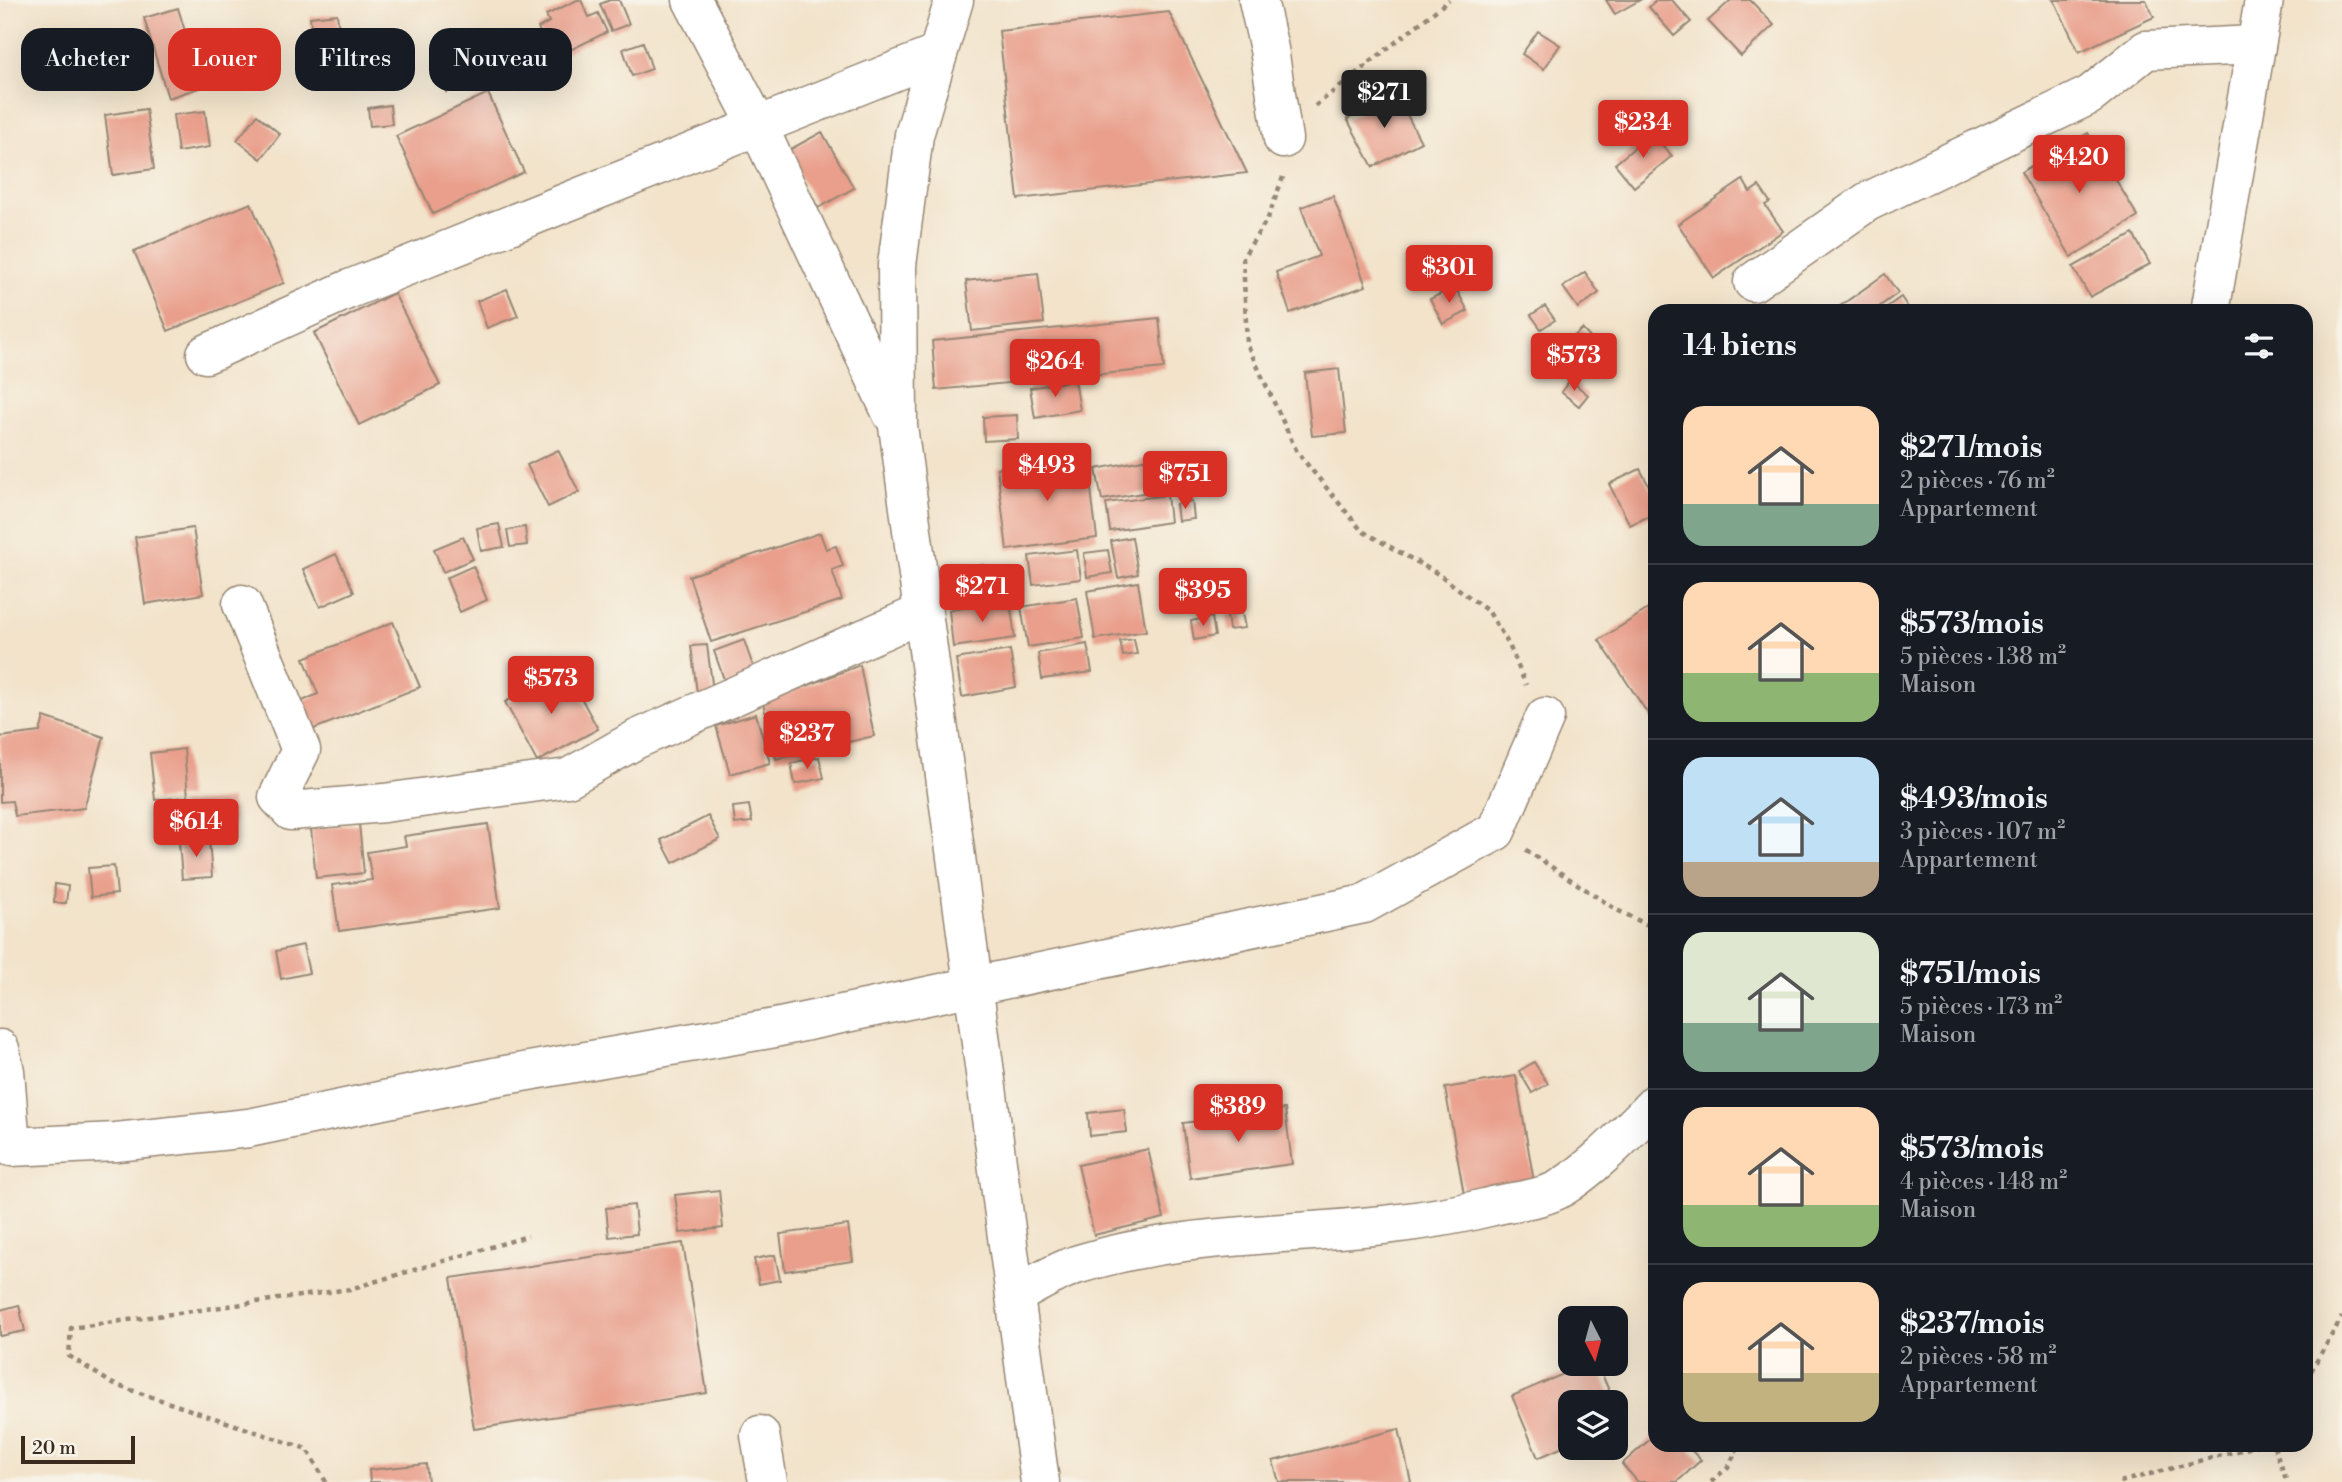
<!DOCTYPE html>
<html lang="fr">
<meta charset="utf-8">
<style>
:root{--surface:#171b24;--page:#20242c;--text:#f1f3f6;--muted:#9ea1a6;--line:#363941;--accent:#d93025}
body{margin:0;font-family:"Libre Bodoni",serif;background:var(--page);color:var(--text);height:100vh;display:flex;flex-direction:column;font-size:26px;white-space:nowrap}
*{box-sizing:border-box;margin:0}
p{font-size:23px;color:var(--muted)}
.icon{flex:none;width:38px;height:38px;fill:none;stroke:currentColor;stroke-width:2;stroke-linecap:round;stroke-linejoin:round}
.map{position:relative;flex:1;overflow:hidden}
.sheet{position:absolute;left:1648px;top:304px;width:665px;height:1148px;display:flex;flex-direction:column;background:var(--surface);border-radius:21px;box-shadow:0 7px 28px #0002}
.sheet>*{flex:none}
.guide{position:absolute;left:21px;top:28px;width:665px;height:63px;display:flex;gap:14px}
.needle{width:46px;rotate:174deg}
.buttons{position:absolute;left:1558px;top:1306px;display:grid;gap:14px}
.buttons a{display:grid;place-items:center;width:70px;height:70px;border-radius:14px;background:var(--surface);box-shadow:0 7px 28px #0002;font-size:35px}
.scale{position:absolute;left:21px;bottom:18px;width:114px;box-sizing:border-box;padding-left:7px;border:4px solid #3b2a1e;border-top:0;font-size:19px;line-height:24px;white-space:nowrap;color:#3b2a1e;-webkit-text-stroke:5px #f7f3e8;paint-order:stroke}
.price{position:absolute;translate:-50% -60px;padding:0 16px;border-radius:7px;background:var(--accent);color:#fff;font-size:23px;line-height:46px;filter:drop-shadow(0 2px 4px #0008)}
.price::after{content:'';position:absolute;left:50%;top:42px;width:21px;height:16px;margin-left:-10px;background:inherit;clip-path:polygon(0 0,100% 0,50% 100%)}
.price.current{background:#222;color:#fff}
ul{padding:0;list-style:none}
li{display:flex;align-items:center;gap:21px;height:175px;padding:0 35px}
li+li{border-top:2px solid var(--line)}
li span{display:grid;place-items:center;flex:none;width:196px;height:140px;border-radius:21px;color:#555}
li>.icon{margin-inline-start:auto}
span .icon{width:84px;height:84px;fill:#fffc;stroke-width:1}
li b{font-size:30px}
h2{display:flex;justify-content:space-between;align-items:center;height:84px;padding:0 35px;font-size:30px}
.chip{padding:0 24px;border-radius:21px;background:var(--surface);box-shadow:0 7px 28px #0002;font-size:24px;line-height:63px}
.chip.current{background:var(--accent);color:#fff}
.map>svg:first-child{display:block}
</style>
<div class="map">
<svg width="2342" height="1482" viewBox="0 0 2342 1482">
<rect width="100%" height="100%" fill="#f7f3e8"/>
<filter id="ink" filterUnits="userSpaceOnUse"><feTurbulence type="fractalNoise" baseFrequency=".0143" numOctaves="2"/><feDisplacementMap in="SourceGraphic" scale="14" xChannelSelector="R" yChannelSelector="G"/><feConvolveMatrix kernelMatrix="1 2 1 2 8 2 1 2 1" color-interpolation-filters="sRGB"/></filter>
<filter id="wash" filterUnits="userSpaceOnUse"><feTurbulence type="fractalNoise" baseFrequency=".00686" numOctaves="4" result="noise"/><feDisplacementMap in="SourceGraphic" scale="28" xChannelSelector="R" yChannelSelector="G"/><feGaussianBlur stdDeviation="1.57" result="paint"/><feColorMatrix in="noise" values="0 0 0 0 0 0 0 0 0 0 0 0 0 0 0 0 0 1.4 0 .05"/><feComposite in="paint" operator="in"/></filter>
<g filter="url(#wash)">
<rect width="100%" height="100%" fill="#f2e3ca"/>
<g id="blocks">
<g fill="#e99f8b">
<polygon points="577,0 581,0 589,17 598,13 607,32 564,53 559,41 547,47 538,28 549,22 546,15"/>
<polygon points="610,0 619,0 629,24 611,31 600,4"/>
<polygon points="1606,0 1640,0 1615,14"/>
<polygon points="1657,0 1672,0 1691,22 1674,36 1649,7"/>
<polygon points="1731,0 1750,0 1774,25 1741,56 1708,21"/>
<polygon points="2054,0 2146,0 2154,17 2079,52"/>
<polygon points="178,8 202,87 168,98 144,18"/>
<polygon points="1169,12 1247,173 1018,199 999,31"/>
<polygon points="337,14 341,46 314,49 310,17"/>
<polygon points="1538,31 1560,45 1544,69 1522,54"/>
<polygon points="643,42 652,69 632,76 623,49"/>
<polygon points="501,57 508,78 473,88 467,67"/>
<polygon points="450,73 456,86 446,92 439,79"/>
<polygon points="488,93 524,172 433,214 396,136"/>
<polygon points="1396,93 1421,142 1373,167 1347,119"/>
<polygon points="390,105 392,124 370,126 368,108"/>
<polygon points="146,109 154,169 113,175 105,115"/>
<polygon points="205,111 210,147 178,152 173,115"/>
<polygon points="257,115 280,134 261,159 237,140"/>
<polygon points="822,132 854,188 818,208 787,151"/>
<polygon points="1652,133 1672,156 1634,187 1615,164"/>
<polygon points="2088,133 2138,217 2071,257 2021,172"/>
<polygon points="1743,180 1750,192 1759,186 1770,202 1765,205 1783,231 1714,278 1678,224"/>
<polygon points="1333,196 1366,286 1290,313 1276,272 1319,256 1301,207"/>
<polygon points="251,203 284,283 168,331 134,251"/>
<polygon points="2133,234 2150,264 2090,297 2073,267"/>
<polygon points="1585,272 1599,293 1578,308 1563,287"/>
<polygon points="1038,273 1044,323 972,331 966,281"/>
<polygon points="1885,274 1898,293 1872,312 1838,312 1836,309"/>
<polygon points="1455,287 1468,311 1443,324 1430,299"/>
<polygon points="507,289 518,316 487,328 477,301"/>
<polygon points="394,293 440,385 359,425 314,333"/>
<polygon points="1901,297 1911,312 1880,312"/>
<polygon points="1545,306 1555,320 1541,329 1531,315"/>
<polygon points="1159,318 1164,368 936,390 932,341"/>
<polygon points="1582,329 1596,344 1583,356 1569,341"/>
<polygon points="1339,369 1346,433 1312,436 1305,373"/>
<polygon points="1075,380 1080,410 1035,418 1030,388"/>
<polygon points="1570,380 1588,395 1579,406 1561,392"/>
<polygon points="1017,415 1018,439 984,441 983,417"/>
<polygon points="558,450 579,492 548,507 527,465"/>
<polygon points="1087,457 1097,538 1007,550 997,468"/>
<polygon points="1148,459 1154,491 1102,500 1096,469"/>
<polygon points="1640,469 1656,499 1656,513 1630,525 1609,484"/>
<polygon points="1167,495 1170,522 1110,531 1106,503"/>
<polygon points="1192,501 1194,519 1178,521 1176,504"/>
<polygon points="499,524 504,547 481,551 477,528"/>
<polygon points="525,527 527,545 510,547 507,530"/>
<polygon points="193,528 203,594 145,604 135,537"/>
<polygon points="820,533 826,549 836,546 843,566 832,570 842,600 711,642 689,576"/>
<polygon points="463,537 473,559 443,572 434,549"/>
<polygon points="1132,537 1138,574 1118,578 1111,541"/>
<polygon points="1077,550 1081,579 1033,585 1029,556"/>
<polygon points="1108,550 1112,573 1087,577 1084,553"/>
<polygon points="336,554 354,592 320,607 303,569"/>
<polygon points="983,565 987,586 961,590 958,569"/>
<polygon points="473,566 487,600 460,612 446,578"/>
<polygon points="1138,582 1146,631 1095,639 1087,591"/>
<polygon points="1077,598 1084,638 1028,647 1021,607"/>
<polygon points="1010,601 1015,638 953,647 949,610"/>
<polygon points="1656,604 1656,726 1599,640"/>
<polygon points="1242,613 1245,628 1229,630 1227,615"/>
<polygon points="1212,617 1215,636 1194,640 1191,621"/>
<polygon points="393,622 420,687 309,731 298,703 318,694 304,658"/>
<polygon points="1134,639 1137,654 1123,656 1120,641"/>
<polygon points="744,640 756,675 726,685 714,651"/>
<polygon points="1087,644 1092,672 1042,679 1038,653"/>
<polygon points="707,645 714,699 698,701 691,646"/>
<polygon points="1010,650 1016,687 962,697 956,659"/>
<polygon points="860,665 874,736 776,759 763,703"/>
<polygon points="566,670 598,729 537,762 505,702"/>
<polygon points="756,714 770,763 730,774 716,726"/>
<polygon points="44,717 104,737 84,808 15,816 12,801 0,802 0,737 40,732"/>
<polygon points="184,749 188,797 155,800 150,753"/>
<polygon points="819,757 824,778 795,784 791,763"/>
<polygon points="231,799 234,827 185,832 181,804"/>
<polygon points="749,805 752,822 735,824 733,807"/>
<polygon points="708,816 720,839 673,863 661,840"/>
<polygon points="359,824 364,873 316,878 311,829"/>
<polygon points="488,824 500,908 339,931 332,885 372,880 367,852 406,846 404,836"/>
<polygon points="209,839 212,877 182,879 179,842"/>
<polygon points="114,866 117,894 91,897 88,868"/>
<polygon points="55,884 68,886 66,903 54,903"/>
<polygon points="303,945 309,973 281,979 276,951"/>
<polygon points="1534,1062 1548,1084 1532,1093 1519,1071"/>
<polygon points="1516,1076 1535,1188 1465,1200 1445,1088"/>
<polygon points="1124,1109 1127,1132 1090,1136 1088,1113"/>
<polygon points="1285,1109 1292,1164 1190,1178 1183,1123"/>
<polygon points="1148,1149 1164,1218 1094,1235 1078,1165"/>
<polygon points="719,1190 723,1228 680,1233 675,1195"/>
<polygon points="634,1205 637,1234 609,1237 606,1208"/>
<polygon points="848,1225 853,1261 785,1271 780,1234"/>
<polygon points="683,1243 707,1393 474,1429 451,1278"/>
<polygon points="775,1255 780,1280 759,1284 754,1259"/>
<polygon points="19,1305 25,1331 0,1336 0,1310"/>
<polygon points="1589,1363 1597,1363 1614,1402 1570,1402 1570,1444 1538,1458 1512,1396"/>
<polygon points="1399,1429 1411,1482 1279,1482 1273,1461"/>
<polygon points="1656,1434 1656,1446 1687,1446 1701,1460 1677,1482 1638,1482 1622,1464"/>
<polygon points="426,1464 428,1482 370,1482 369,1470"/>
</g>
</g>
</g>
<g filter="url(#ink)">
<use href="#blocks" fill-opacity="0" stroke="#968674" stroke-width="2"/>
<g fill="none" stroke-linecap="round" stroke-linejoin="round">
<g stroke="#968674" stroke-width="41">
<g id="minor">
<polyline points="692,0 758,126 892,414"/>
<polyline points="954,0 914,135 897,265 898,426 1040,1482"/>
<polyline points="1258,0 1269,49 1283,139"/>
<polyline points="1753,282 1867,202 2090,95 2146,50 2256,45"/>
<polyline points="2210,312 2264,0"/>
<polyline points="206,354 347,290 938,54"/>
<polyline points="242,604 301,750 278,797 291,811 384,803 568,778 637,739 922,613"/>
<polyline points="0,1049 5,1071 11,1147 116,1142 249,1128 494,1077 775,1028 1364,904 1496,831 1545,717"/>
<path d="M1017 1294C1037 1284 1058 1270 1079 1264 1212 1223 1355 1241 1489 1207 1511 1201 1541 1200 1561 1188 1597 1165 1626 1133 1656 1103"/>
<polyline points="760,1435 768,1482"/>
</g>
</g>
<g stroke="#968674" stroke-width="4.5" stroke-dasharray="5 5" stroke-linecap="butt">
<polyline points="1315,106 1449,0"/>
<polyline points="1283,177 1268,218 1243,257 1247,344 1297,452 1362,531 1440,575 1489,612 1509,645 1526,685"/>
<polyline points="1526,850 1617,910 1656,929"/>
<polyline points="2306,1380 2342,1317"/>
<polyline points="2274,1446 2287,1482"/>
<polyline points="326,1482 307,1449 113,1384 69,1356 71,1328 350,1289 528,1236"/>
<polyline points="1711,1482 1728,1467 1739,1446"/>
<polyline points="2120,1482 2256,1446"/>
</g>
<use href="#minor" stroke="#fff" stroke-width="38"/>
</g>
</g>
</svg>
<div class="buttons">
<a><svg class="needle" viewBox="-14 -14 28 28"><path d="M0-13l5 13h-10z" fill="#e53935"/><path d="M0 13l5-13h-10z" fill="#9ea1a6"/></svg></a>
<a><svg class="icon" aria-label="layers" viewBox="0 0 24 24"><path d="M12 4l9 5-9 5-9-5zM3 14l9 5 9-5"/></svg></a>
</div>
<div class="scale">20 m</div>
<b class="price current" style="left:1384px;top:130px">$271</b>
<b class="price" style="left:1643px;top:160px">$234</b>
<b class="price" style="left:2079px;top:195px">$420</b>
<b class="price" style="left:1449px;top:305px">$301</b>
<b class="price" style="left:1574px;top:393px">$573</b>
<b class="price" style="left:1055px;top:399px">$264</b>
<b class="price" style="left:1047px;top:503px">$493</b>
<b class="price" style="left:1185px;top:511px">$751</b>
<b class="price" style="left:982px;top:624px">$271</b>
<b class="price" style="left:1203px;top:628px">$395</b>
<b class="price" style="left:551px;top:716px">$573</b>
<b class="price" style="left:807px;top:771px">$237</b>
<b class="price" style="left:196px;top:859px">$614</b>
<b class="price" style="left:1238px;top:1144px">$389</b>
<div class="guide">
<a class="chip">Acheter</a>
<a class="chip current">Louer</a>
<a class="chip">Filtres</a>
<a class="chip">Nouveau</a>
</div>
<section class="sheet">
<h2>14 biens<svg class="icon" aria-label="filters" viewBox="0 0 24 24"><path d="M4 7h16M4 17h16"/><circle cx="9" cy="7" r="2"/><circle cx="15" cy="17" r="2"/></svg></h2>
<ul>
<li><span style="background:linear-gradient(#ffd9b3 70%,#7fa58c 0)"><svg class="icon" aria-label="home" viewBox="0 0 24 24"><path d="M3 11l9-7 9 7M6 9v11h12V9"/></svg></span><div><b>$271/mois</b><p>2 pièces · 76 m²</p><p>Appartement</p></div></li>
<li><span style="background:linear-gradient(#ffd9b3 65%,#8fb573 0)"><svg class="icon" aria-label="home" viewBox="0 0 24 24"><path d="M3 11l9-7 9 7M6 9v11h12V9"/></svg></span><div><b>$573/mois</b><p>5 pièces · 138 m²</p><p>Maison</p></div></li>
<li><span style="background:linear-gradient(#bfe0f5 75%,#b9a48a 0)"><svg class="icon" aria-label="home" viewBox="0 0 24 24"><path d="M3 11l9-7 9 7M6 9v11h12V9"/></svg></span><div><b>$493/mois</b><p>3 pièces · 107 m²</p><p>Appartement</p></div></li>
<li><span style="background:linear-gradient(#dfe7d0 65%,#7fa58c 0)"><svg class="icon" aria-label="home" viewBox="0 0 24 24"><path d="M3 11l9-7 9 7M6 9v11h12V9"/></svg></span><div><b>$751/mois</b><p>5 pièces · 173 m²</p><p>Maison</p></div></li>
<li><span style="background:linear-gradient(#ffd9b3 70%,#8fb573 0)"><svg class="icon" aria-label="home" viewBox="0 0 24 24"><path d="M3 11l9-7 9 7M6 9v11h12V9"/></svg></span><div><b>$573/mois</b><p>4 pièces · 148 m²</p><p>Maison</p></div></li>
<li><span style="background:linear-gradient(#ffd9b3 65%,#c2b280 0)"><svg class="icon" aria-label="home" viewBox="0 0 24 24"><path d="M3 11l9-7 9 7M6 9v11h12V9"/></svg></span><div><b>$237/mois</b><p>2 pièces · 58 m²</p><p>Appartement</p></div></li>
</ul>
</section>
</div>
